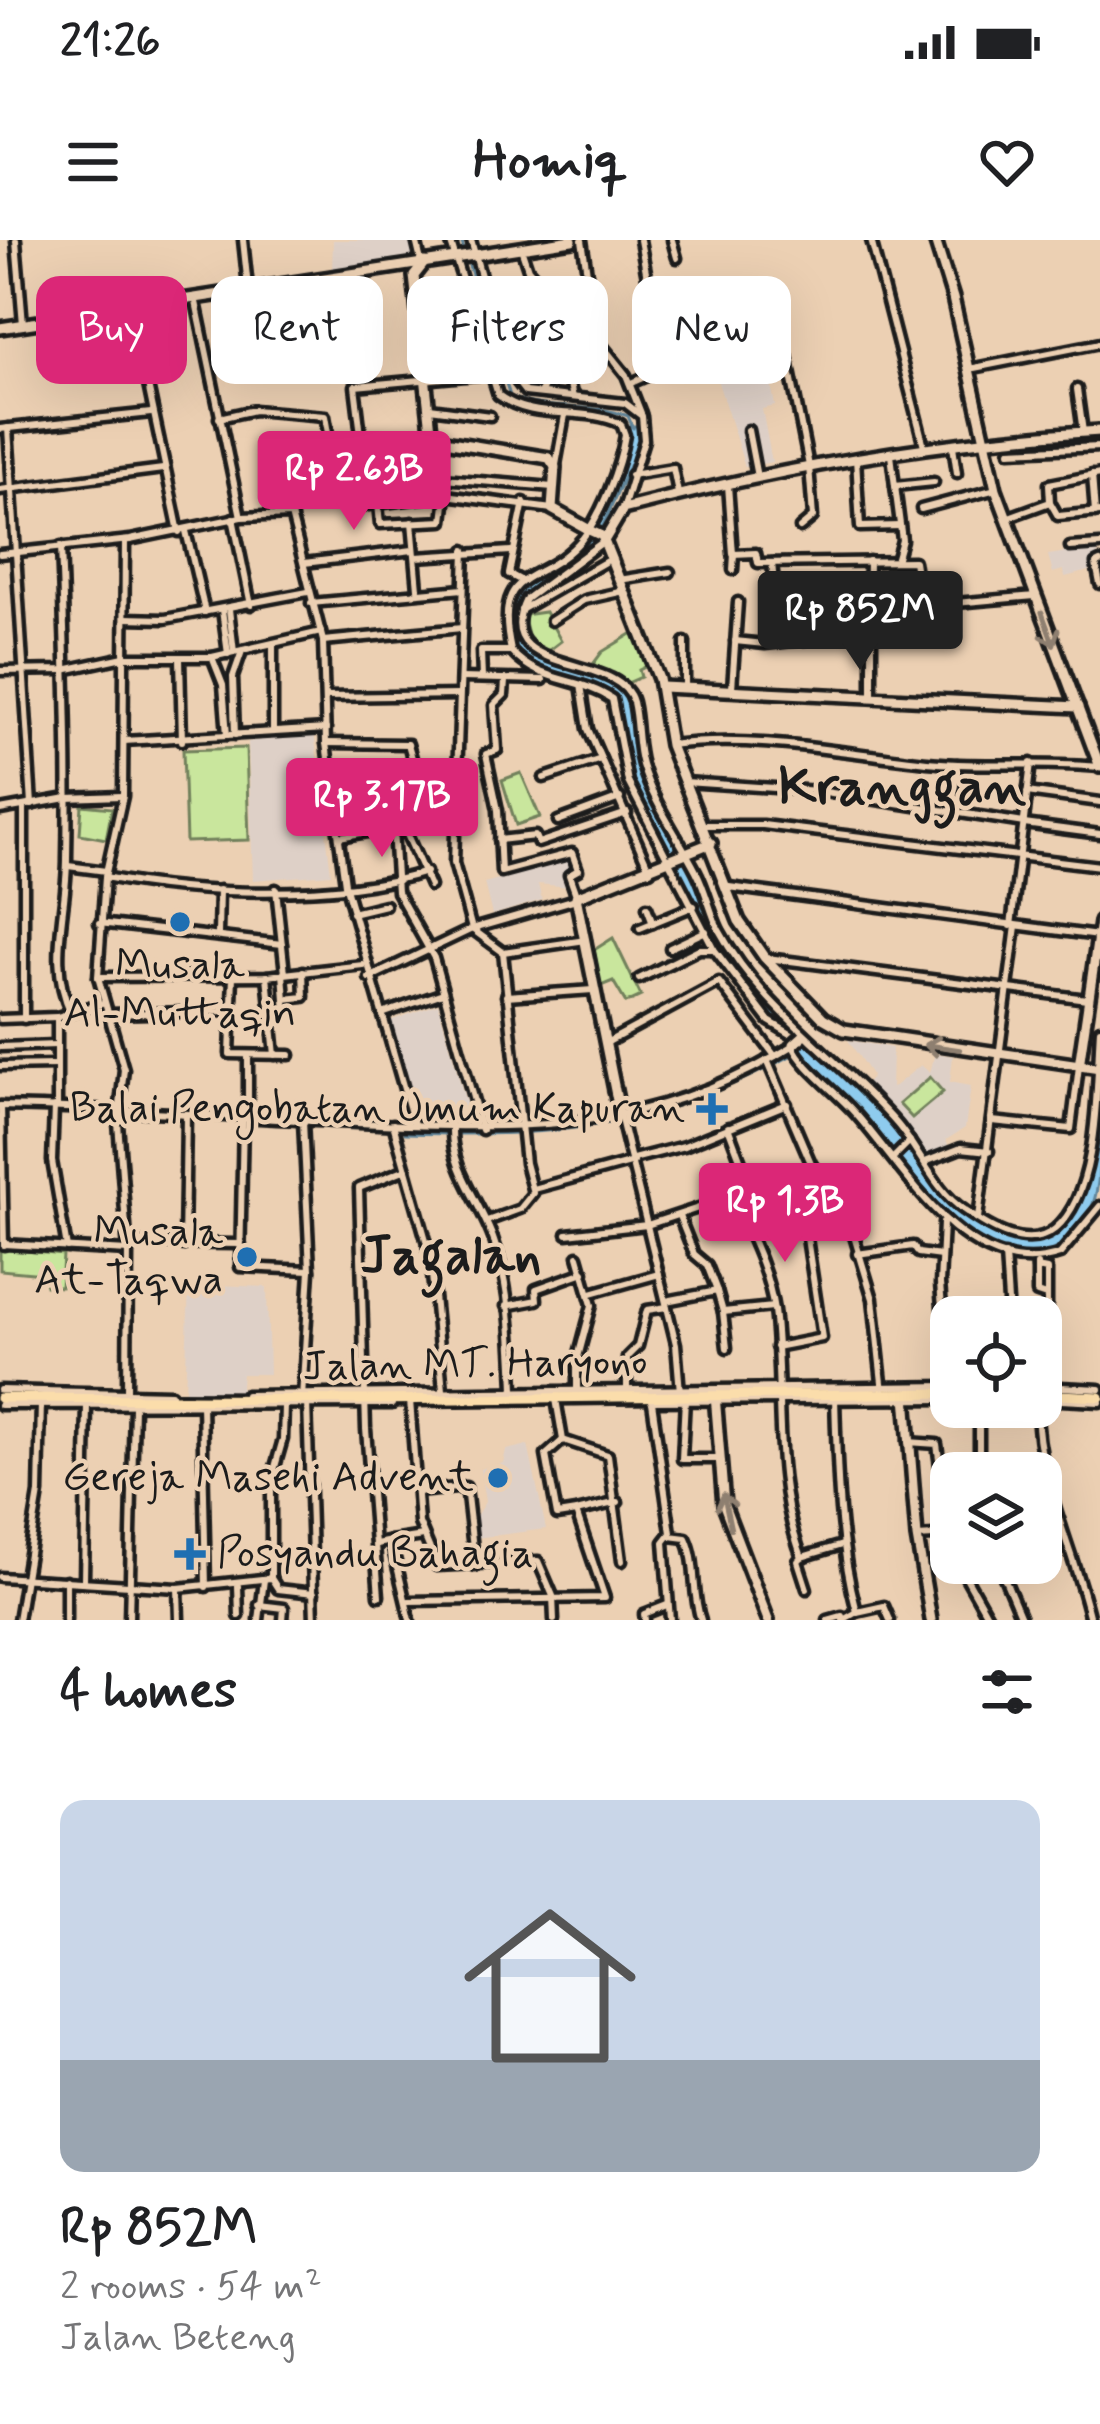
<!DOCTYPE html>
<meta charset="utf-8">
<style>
:root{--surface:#fff;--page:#f2f2f2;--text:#202124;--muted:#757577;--accent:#db2777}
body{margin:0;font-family:Mynerve,sans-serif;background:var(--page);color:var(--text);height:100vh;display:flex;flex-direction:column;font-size:45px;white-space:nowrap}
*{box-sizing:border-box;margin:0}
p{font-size:39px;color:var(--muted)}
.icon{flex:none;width:66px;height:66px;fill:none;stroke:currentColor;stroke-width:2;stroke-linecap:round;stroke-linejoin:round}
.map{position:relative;height:1380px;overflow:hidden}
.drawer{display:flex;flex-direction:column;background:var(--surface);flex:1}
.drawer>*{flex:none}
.banner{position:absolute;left:36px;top:36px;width:1029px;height:108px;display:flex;gap:24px}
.controls{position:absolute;left:930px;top:1056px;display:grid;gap:24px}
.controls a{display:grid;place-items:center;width:132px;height:132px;border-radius:24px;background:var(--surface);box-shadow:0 12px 48px #0002;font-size:60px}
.price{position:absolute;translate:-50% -102px;padding:0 27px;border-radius:12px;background:var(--accent);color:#fff;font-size:39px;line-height:78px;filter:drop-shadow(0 3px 6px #0008)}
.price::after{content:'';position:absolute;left:50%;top:72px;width:36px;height:27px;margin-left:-18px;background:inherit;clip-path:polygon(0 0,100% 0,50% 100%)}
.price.active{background:#222;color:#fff}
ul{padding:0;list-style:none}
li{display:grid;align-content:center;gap:24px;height:636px;padding:0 60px}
li span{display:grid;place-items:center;height:372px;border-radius:24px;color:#555}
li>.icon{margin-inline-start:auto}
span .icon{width:216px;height:216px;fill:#fffc;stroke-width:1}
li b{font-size:51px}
h2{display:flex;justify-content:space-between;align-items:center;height:144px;padding:0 60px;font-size:51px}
.chip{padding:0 42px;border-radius:24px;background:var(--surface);box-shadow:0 12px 48px #0002;font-size:42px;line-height:108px}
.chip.active{background:var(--accent);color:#fff}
.status{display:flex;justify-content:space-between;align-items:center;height:84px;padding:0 60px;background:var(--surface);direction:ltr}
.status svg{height:33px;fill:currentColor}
header{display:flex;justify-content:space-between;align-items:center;height:156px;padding:0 60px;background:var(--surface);font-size:54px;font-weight:800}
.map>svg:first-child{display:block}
</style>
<div class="status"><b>21:26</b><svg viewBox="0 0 49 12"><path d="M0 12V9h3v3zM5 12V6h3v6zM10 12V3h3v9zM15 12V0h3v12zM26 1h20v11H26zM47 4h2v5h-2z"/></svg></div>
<header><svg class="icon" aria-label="menu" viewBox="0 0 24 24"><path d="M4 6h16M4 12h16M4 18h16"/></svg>Homiq<svg class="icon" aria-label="heart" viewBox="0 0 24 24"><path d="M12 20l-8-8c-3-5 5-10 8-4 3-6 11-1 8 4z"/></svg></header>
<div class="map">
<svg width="1100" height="1380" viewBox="0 0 1100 1380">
<rect width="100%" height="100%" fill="#ecd0b3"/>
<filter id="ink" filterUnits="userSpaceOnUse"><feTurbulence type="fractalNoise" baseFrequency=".00833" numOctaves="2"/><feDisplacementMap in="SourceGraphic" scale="24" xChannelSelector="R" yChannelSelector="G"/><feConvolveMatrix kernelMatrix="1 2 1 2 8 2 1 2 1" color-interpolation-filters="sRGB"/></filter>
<g filter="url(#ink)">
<g fill="#ded0c7">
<polygon points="333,0 413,0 416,18 332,31"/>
<polygon points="763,98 775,166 762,169 772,222 745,227 708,111"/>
<polygon points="1100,307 1093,330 1065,337 1063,330 1053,333 1048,315"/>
<polygon points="314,491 331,634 253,640 248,502"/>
<polygon points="572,620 575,631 566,634 570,647 538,644 542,660 492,675 484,643"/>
<polygon points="438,764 467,866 469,886 420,881 390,781"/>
<polygon points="848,800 892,808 891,849 921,825 930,833 935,813 953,816 950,842 971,846 965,888 946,900 950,910 927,920 862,847 872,836"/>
<polygon points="189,1044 267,1047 269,1134 242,1134 240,1155 185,1153"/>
<polygon points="528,1205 546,1289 475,1298 472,1282 485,1262 480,1229 503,1223 506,1210"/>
</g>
<g fill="#c9e69d" stroke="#72815c" stroke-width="3">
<polygon points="545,372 561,401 544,414 529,399 523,375"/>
<polygon points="633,393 647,426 639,430 641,437 625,444 591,427 602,412"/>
<polygon points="246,508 249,600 186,602 183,510"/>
<polygon points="521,533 540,577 516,585 502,540"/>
<polygon points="82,565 112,568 106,599 80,594"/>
<polygon points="613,698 641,756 626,763 613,741 601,746 594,710"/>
<polygon points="930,837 943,852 912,878 899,864"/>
<polygon points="0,1008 63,1015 61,1047 46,1046 43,1034 0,1030"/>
</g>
<path fill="#8ecbee" stroke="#60859a" stroke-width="3" d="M629 186H639L640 200 597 300 522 360C491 445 617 409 630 465 637 491 636 519 647 545 661 579 683 609 698 642 705 659 708 678 717 693 754 760 817 809 871 860 900 887 919 923 943 954 954 967 973 976 988 985 1071 1038 1086 950 1100 889 1100 948 1100 972 1059 1014L1002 1013 965 994 932 966 881 896 768 777 720 714 641 564 624 517 614 458 544 434 516 413C481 336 556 339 590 294 609 269 618 229 630 199Z"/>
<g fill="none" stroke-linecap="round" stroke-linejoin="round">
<g stroke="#60859a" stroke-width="3">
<path d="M461 0 510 156C547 173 590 162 628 176L633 188"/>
<path d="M405 893C559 898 658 889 796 813"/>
</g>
<g stroke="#1c1c1c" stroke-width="15">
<g id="street">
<polyline points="16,0 23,84"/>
<polyline points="243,0 248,47"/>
<polyline points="416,0 421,21"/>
<path d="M450 0 498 155C535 183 582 165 621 184L625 195C620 226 602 274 582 299 540 349 492 323 511 411 540 444 578 436 612 459L628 542 714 709 769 781 799 799"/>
<polyline points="471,0 507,129 525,152 625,163 642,176 644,200 623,269"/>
<polyline points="582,0 597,99 626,135 641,173"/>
<polyline points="640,0 653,69 661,78 675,124"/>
<polyline points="672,0 677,18"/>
<polyline points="871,0 924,206"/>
<polyline points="521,8 528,29 563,68"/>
<polyline points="195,57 241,277"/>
<polyline points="132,69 179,292"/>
<polyline points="778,70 809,226 813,277 800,288"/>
<polyline points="551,128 568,137 573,157"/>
<polyline points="969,129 1100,103"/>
<polyline points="631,143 681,121 672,101"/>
<polyline points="1077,149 1083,192"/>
<polyline points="541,153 556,117 598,82"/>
<polyline points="430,168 490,176"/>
<polyline points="219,178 254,170 325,176 338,250"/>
<polyline points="8,188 32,565"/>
<polyline points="0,189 151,173"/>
<polyline points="748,190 757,237"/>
<polyline points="443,203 363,211 355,146 488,134"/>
<polyline points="953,206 957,233"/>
<polyline points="1010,211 1100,207"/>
<polyline points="891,215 902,300 896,321"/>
<polyline points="856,218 860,287 900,286"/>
<polyline points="556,225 565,175"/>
<polyline points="631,235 673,228 678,253"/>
<polyline points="1092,235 1095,273"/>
<polyline points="728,245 733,314 756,313 758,323 914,321 924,387 765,404 735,401"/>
<polyline points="895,246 934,242"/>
<polyline points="356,247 361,266 446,255 552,269"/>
<polyline points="0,250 163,229"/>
<polyline points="1050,262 1058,276 1100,272"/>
<polyline points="378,264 380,284 443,281 446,256"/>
<polyline points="921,269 996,249"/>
<polyline points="291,275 323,401 326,503 345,644 414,884"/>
<polyline points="291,275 301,259 430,237 553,247"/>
<polyline points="233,278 251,365"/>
<polyline points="1006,278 1050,262 1049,244 1100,234"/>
<polyline points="412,282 418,349"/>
<polyline points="186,291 205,372"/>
<polyline points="125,301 123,556 105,637 98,737 124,829 118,883 128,1011 127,1153 134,1166 129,1380"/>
<path d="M604 301 526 359C488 438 619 411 633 462 638 483 636 505 642 525 653 563 678 596 696 631 706 650 710 672 719 690 761 769 840 818 897 884 920 911 935 951 964 970 988 987 1027 1012 1055 989 1100 951 1096 845 1100 789"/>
<path d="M61 306C65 410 69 515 67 619 67 672 47 722 71 773"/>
<polyline points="1070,307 1100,305"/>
<polyline points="465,310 454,623 472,689"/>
<polyline points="0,314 130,300 241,277 291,275"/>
<polyline points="416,317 511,311"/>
<polyline points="1100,322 1096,324 1100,344"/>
<polyline points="304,323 413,310"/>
<polyline points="772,323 780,402"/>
<polyline points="733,330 734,314"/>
<polyline points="520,340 509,334 524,262"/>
<polyline points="619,340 670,332"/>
<polyline points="311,363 463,349"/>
<polyline points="229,369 234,412"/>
<polyline points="222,370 228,414"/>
<polyline points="521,370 610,319"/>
<polyline points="868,372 869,321"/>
<polyline points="843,373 1035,356"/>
<polyline points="125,378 165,379 308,352"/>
<polyline points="551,381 584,360 624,351"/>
<polyline points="323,401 462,388"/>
<polyline points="212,417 223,445 227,495"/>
<polyline points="180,418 182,501"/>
<polyline points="0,431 64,430 124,417 212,417 321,392"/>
<polyline points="461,438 543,440"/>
<polyline points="482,438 481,411 511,411"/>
<polyline points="505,441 504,455 494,465 497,510 486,514 498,570 501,632 572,613 578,630 569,635 576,655"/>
<polyline points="581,445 588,489 650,631"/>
<polyline points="685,446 685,402"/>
<polyline points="732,448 738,362"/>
<polyline points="872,456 872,395"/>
<polyline points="326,457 459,455"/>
<polyline points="273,491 273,405"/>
<polyline points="235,495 233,437 242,411"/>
<polyline points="124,501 326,489"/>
<polyline points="326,503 408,504 428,574 433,580 456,580"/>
<path d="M670 505C756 494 842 513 927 522 987 528 1041 521 1100 527"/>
<polyline points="544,538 601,519"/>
<polyline points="685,542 819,551 1024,583"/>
<polyline points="332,550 375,548"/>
<polyline points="1027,552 1100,562"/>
<polyline points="24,567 24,779"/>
<polyline points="0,570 67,558 121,556"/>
<polyline points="952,573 957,524"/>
<polyline points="558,581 620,558"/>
<polyline points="1024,584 1100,594"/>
<polyline points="703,585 763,585 1100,626"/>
<polyline points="404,588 430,646"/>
<polyline points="393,590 397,652 434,718 482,890"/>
<polyline points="339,597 433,580"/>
<polyline points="499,600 535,596 538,603 627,573"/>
<polyline points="68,626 106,631"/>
<path d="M105 637C195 655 338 660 426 632"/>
<polyline points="729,647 1098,696"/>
<polyline points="276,649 285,733"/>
<polyline points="647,667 653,683"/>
<polyline points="352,673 385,665"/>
<polyline points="99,683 282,704"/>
<polyline points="1011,686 1031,523"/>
<polyline points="640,688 694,666"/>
<polyline points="472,689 503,712"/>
<polyline points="218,694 219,650"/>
<polyline points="670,708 706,691"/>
<polyline points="503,712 586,700"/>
<polyline points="767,718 1087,759"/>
<polyline points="233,736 230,814 290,815"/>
<polyline points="267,736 275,815"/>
<polyline points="98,737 267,736 363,725"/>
<polyline points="369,738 472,689 576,659"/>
<polyline points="639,739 699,709 714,709"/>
<polyline points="506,756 593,750"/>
<polyline points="285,759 304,757 303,731"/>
<polyline points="109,774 231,771"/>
<polyline points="270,774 286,773 283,733"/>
<polyline points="382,774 443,753"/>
<polyline points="57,777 57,867"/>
<polyline points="0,779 57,777 102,763"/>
<polyline points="606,803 719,742 775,816"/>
<path d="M793 805C798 823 837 853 853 871 904 926 967 1046 1060 1014L1100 966"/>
<polyline points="0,807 56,805"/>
<polyline points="767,820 811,923 834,960 844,963 873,1059 883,1152"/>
<polyline points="0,826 56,825"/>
<path d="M0 866C119 868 238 878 357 883 521 889 642 897 791 807"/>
<polyline points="1,866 4,1005"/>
<polyline points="54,867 52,921 67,1008"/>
<polyline points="620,875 676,1104 680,1152"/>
<polyline points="243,878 240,1027 310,1030"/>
<polyline points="248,878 248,815"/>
<polyline points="992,881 1071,889 1079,826"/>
<polyline points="393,884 430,1014 443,1150"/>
<polyline points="728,887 752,951"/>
<path d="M452 889C451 931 481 962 494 1001 510 1047 512 1101 514 1149"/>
<polyline points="894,917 910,901"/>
<polyline points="633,919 684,906 787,864"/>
<polyline points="925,922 961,908 989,911"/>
<polyline points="533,949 633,922"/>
<path d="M733 957C749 994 768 1029 774 1070 784 1153 771 1237 802 1317L842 1305"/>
<polyline points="679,976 694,1014 707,1025 717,1051"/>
<polyline points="978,978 1016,686"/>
<polyline points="487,981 520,969 533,953 525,923 503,712"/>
<polyline points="943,983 940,1044 949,1150"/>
<polyline points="567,994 647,985 814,930"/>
<polyline points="128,1003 241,1004"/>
<polyline points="4,1004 128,1011"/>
<polyline points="184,1005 186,875"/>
<polyline points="857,1014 913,1006 918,1013 941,1016"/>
<polyline points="1005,1015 1009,1077"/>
<polyline points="1037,1025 1037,1053 1046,1056"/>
<polyline points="1037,1028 1047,1030 1047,1154"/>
<polyline points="591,1053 659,1034"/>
<polyline points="666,1061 717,1051 723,1072 773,1067"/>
<polyline points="506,1066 537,1060 536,1049 584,1032"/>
<polyline points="723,1072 727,1108"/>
<polyline points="776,1107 822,1098 798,938"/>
<polyline points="1041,1146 1100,1149"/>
<polyline points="0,1150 171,1154 171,1159"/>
<polyline points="577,1151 577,1121 592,1065 578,1016"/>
<polyline points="627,1153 627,1117 638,1106 647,1070 667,1067"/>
<path d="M835 1157C837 1229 838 1301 857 1372L884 1366 890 1380"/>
<polyline points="302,1158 310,1030 303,881"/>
<polyline points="685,1158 682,1219 719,1219"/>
<polyline points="246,1159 246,1155 951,1146"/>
<polyline points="556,1159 563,1200 608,1215 622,1321"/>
<polyline points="1041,1159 1100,1162"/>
<polyline points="410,1160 419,1283 437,1326 538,1321 553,1356 554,1380"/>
<polyline points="651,1161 951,1159"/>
<polyline points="307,1162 314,1380"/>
<polyline points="652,1162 671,1293 664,1302 670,1380"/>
<polyline points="202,1163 206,1347"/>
<polyline points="0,1165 392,1164"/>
<polyline points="284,1166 283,1199 271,1241 271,1338 278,1349 314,1353"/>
<path d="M1037 1167C1037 1240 1074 1309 1090 1380"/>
<polyline points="563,1200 546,1215 557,1275 576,1272"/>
<polyline points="908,1202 937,1204 951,1307"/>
<polyline points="979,1233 979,1167"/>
<polyline points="418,1252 466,1247 475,1326"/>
<path d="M670 1296 686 1298C698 1324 691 1352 701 1380"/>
<polyline points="917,1297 951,1295"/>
<polyline points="391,1301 423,1296"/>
<polyline points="376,1304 391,1301 410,1380"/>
<polyline points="802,1317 798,1321 807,1349"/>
<polyline points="958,1323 990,1380"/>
<polyline points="998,1323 1022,1380"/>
<polyline points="0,1337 178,1348 271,1338"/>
<polyline points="84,1340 87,1164"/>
<polyline points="238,1346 239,1376"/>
<polyline points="178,1348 179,1380"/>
<polyline points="379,1356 366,1189 359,948 406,929"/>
<polyline points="409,1361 605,1358 576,1272 618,1262"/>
<polyline points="259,1365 284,1368 283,1380"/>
<polyline points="18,1380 39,1253 41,1162"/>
<polyline points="66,1380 66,1340"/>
<polyline points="259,1380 264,1340"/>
<polyline points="645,1380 644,1374 667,1365"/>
<polyline points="828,1380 842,1376"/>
<polyline points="843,1380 857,1372"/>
</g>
</g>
<g stroke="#1c1c1c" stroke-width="18">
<g id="secondary">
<polyline points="935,0 953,58 996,249 1100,527"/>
<polyline points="425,22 414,36 432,199 549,218 555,227 552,269 588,289"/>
<polyline points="0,88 572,0"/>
<polyline points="591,291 602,296 659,439 670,505 739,681 764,717 823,778 844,790 1100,828"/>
<path d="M604 301 623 269C780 228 938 200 1100 191"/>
<polyline points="662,447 1078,467"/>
<polyline points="1079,826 1100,682"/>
<polyline points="620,875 576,657 711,603"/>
<polyline points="715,1155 724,1265 768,1380"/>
<polyline points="906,1155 917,1297 931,1380"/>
</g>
</g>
<g stroke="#1c1c1c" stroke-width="18">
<g id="primary">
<polyline points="1041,1154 1100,1157"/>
<polyline points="0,1158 370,1160 951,1153"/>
</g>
</g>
<use href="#street" stroke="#ecd0b3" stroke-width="6"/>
<use href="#secondary" stroke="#ecd0b3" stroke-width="9"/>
<use href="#primary" stroke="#fbddab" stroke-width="9"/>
<g stroke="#1c1c1c" stroke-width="18" stroke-linecap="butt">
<polyline id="secondary-bridge" points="794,804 803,796"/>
</g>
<use href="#secondary-bridge" stroke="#ecd0b3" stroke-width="9"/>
</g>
<defs><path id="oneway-shaft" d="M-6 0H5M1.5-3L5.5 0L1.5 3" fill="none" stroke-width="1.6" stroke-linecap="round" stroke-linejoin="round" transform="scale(3)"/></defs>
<g stroke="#8e7f6f">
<use href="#oneway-shaft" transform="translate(1048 389) rotate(70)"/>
<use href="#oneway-shaft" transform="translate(942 807) rotate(-172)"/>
<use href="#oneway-shaft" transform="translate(727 1271) rotate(-102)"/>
</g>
</g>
<g fill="#1f6fb2" stroke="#ecd0b3" stroke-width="4.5">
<circle cx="180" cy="682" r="12"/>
<path d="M706 851h12v12h12v12h-12v12h-12v-12h-12v-12h12z"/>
<circle cx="247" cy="1017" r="12"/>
<circle cx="498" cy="1238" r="12"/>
<path d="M184 1296h12v12h12v12h-12v12h-12v-12h-12v-12h12z"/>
</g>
<g text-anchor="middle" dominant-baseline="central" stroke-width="9" stroke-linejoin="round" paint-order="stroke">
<g font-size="42" fill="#1c1c1c" stroke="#ecd0b3" text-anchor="end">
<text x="180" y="726" text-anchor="middle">Musala<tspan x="180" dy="48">Al-Muttaqin</tspan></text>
<text x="685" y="869">Balai Pengobatan Umum Kapuran</text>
<text x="223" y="993">Musala<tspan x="223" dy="48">At-Taqwa</tspan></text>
<text x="474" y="1238">Gereja Masehi Advent</text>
<text x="217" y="1314" text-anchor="start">Posyandu Bahagia</text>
</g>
<g font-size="42" fill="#1c1c1c" stroke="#ecd0b3">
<text transform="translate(475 1125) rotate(-1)">Jalan MT. Haryono</text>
</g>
<g font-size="54" font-weight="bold" fill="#1c1c1c" stroke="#ecd0b3">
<text x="902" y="548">Kranggan</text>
<text x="451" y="1017">Jagalan</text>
</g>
</g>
</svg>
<div class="controls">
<a><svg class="icon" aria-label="locate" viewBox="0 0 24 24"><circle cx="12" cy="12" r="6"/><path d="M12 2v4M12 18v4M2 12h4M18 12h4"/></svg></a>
<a><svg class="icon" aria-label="layers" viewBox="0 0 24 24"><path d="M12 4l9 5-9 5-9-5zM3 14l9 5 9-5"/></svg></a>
</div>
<b class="price" style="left:354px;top:293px">Rp 2.63B</b>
<b class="price active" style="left:860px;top:433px">Rp 852M</b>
<b class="price" style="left:382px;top:620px">Rp 3.17B</b>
<b class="price" style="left:785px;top:1025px">Rp 1.3B</b>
<div class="banner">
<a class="chip active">Buy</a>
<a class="chip">Rent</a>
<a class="chip">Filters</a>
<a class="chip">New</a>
</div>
</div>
<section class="drawer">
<h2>4 homes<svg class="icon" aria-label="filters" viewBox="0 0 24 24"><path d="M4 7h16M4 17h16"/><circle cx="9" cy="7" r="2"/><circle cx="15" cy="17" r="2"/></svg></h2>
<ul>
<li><span style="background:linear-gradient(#c9d6e8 70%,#9aa5b1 0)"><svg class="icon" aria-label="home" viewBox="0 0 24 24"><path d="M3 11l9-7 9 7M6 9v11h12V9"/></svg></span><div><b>Rp 852M</b><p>2 rooms · 54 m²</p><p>Jalan Beteng</p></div></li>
</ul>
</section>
